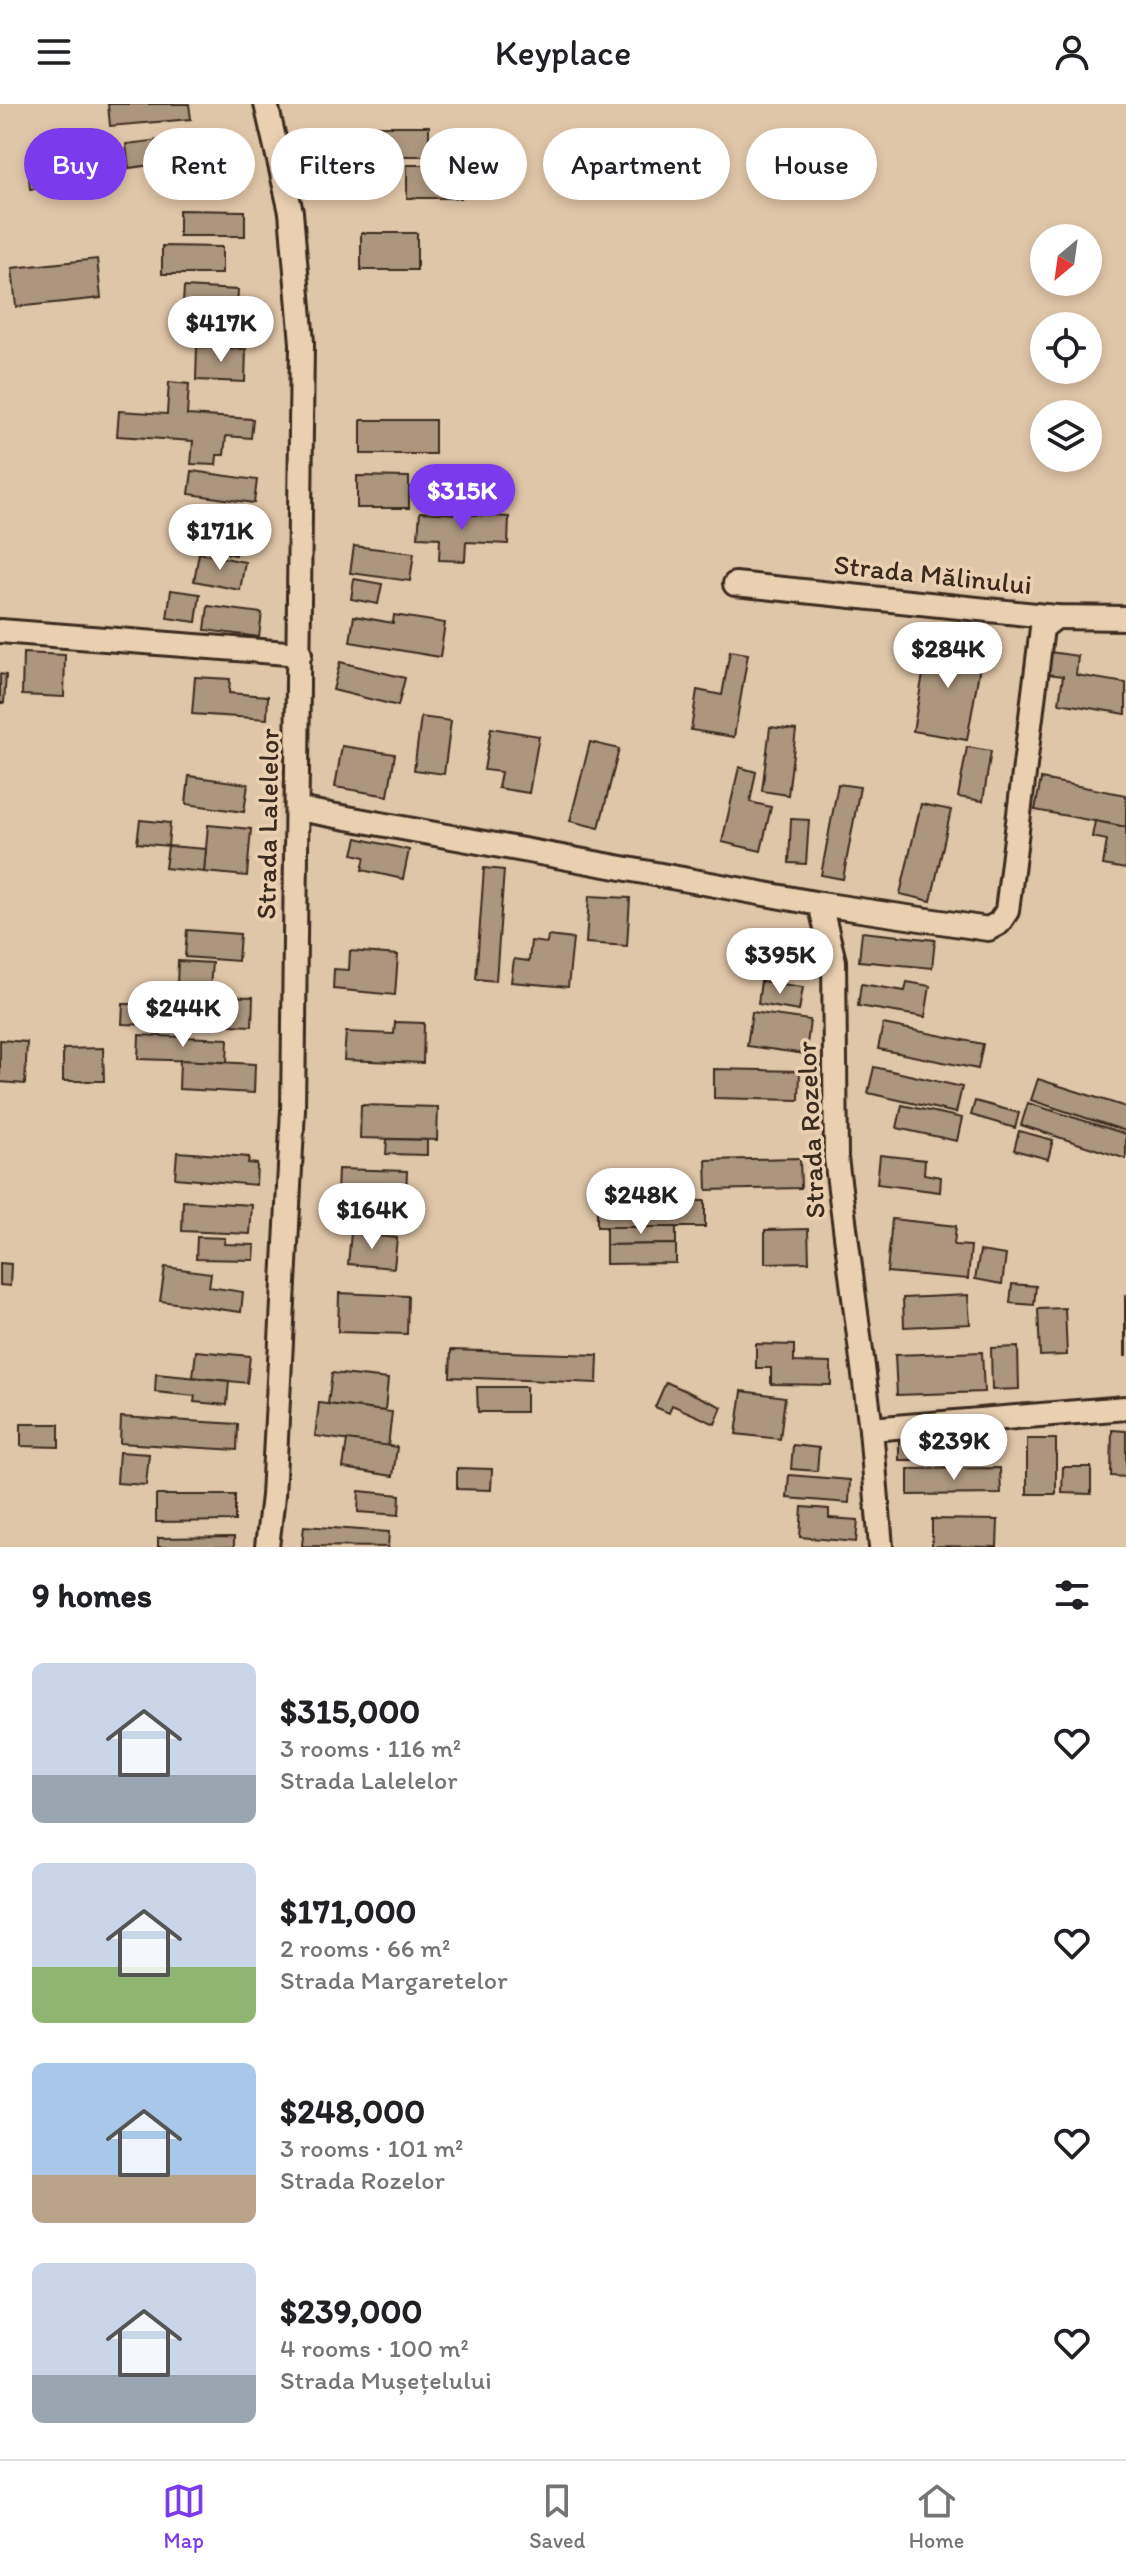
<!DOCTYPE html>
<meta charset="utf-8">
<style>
:root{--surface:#fff;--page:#f2f2f2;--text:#202124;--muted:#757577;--line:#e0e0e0;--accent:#7c3aed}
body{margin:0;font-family:Itim,sans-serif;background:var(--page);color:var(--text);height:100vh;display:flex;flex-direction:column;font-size:30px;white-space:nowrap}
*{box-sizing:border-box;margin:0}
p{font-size:26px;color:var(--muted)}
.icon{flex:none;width:44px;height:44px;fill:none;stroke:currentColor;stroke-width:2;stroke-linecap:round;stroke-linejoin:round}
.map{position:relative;height:1443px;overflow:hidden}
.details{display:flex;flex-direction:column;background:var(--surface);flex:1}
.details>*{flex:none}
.top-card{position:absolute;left:24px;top:24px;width:1078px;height:72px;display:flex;gap:16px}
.needle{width:52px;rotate:209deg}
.buttons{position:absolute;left:1030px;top:120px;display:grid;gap:16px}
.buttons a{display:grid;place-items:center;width:72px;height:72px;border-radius:50%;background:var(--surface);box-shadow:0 4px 12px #0003;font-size:40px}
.price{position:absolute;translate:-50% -68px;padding:0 18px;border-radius:28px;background:#fff;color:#222;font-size:26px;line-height:52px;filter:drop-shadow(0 2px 4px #0008)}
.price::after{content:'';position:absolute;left:50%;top:48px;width:24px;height:18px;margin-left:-12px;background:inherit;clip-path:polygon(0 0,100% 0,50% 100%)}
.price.current{background:var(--accent);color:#fff}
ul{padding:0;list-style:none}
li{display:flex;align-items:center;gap:24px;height:200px;padding:0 32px}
li span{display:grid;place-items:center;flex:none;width:224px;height:160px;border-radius:12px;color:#555}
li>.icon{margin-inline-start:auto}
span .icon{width:96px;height:96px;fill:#fffc;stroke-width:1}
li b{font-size:34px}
h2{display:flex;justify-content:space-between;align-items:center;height:96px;padding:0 32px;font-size:34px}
.tag{padding:0 28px;border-radius:36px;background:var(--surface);box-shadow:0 4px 12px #0003;font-size:28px;line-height:72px}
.tag.current{background:var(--accent);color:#fff}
header{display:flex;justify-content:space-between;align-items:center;height:104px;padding:0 32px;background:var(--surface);font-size:36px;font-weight:600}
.tab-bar{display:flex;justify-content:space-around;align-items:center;height:112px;border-top:2px solid var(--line);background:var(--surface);font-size:22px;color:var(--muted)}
.tab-bar a{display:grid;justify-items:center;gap:4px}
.tab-bar .current{color:var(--accent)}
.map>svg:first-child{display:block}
</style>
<header><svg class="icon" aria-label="menu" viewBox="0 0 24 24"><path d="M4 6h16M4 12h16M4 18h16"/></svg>Keyplace<svg class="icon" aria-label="person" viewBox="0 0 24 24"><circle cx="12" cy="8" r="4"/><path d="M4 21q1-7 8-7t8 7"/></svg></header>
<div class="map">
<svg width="1126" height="1443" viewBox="0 0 1126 1443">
<rect width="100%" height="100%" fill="#e0c6a8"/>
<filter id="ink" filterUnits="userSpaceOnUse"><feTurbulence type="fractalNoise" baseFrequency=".0125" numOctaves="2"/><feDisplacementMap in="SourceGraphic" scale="16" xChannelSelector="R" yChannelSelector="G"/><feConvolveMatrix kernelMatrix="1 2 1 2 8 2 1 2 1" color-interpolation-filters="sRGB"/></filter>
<g filter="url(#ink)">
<g fill="#ac967e" stroke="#3b2a1e" stroke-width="2">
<polygon points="108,0 189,0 191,15 110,22"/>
<rect x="361" y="22" width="68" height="30"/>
<polygon points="192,32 195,55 129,64 126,40"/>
<polygon points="93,47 96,79 30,85 27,52"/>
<rect x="407" y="61" width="54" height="33"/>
<polygon points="179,106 245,107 245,132 179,132"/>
<rect x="361" y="129" width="56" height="37"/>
<polygon points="162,142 222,143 222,170 162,170"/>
<polygon points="97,155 101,194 16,203 12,164"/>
<polygon points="184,183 238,186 236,219 182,216"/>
<polygon points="197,243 246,245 245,278 196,276"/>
<polygon points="169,278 189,280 187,311 253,315 251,334 226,332 224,351 217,351 216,361 191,360 193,337 117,332 119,307 167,310"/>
<rect x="361" y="316" width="74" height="34"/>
<polygon points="192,367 257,376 254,399 189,390"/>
<polygon points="357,372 409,373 409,404 357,404"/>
<polygon points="420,408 509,413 508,440 466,438 465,457 439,456 440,434 418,433"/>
<polygon points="208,409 264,419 260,441 237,437 235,451 201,444"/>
<polygon points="354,442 414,449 410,477 350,469"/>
<polygon points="199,449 245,458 240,486 194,477"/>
<polygon points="354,475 382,480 378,500 351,495"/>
<polygon points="171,486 200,490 196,518 167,514"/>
<polygon points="208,502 262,509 259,533 205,526"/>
<polygon points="394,511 445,519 440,553 350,538 354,512 393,519"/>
<polygon points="929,536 983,545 967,636 913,627"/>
<polygon points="730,547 748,550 734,633 691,626 697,586 722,591"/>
<polygon points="1043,547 1078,552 1076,571 1126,579 1126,610 1059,599 1063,572 1040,569"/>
<polygon points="23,549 65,551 64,593 22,591"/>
<polygon points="340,558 405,574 398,602 333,586"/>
<polygon points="0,570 6,571 4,599 0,599"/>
<polygon points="195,573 230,575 229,589 268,592 267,615 192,610"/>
<polygon points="421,613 451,617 444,670 414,666"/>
<polygon points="770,623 796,626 788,691 762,687"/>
<polygon points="491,624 539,632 529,689 498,684 501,668 484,666"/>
<polygon points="590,638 619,645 599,724 570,717"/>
<polygon points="342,642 395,650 388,692 335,683"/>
<polygon points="967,643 991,647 983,697 958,693"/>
<polygon points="739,663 756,668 750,698 771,703 761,747 722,738"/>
<polygon points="189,672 248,680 244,708 186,700"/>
<polygon points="1041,675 1126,691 1126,723 1035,706"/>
<polygon points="838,680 860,683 843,775 821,771"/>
<polygon points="921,700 951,706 931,797 900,790"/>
<polygon points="791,715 809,716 806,760 789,759"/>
<polygon points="140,716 170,719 168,742 137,739"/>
<polygon points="1095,717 1126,723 1126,765 1103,761 1107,736 1092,733"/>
<polygon points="208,721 251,725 247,772 204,768"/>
<polygon points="357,734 409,746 403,775 362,766 365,753 353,750"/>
<polygon points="168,742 206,745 204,768 165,764"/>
<polygon points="484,764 504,766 496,877 476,875"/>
<polygon points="589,792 630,794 627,842 586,839"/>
<polygon points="187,826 240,830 238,857 185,853"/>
<polygon points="862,828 935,836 932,864 859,857"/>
<polygon points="548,832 573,835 568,883 511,878 514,855 529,857 531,837 547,839"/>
<polygon points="350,847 398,851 395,891 333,885 334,865 349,866"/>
<polygon points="178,857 212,859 210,883 177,881"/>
<polygon points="761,877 803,883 799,907 758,900"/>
<polygon points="907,878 930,882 925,913 858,902 861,880 905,887"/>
<polygon points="145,891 182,892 180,922 122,920 123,900 145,900"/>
<polygon points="185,891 253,893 252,922 184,919"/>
<polygon points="752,908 810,916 806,950 747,942"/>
<polygon points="395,918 424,919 423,959 344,956 346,928 394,930"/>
<polygon points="883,920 983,940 978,965 878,945"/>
<polygon points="139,931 228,935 227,958 138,955"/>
<polygon points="0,936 27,938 25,980 0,978"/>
<polygon points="103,944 104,977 63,977 63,945"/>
<polygon points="180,956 255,960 254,989 179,985"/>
<polygon points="874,963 962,983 956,1009 868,989"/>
<polygon points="714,965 800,967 799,996 714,994"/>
<polygon points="1038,975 1126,1003 1126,1027 1031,996"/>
<polygon points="975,997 1019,1009 1015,1024 971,1011"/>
<polygon points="1028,999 1126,1030 1126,1055 1021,1021"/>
<polygon points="361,1001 438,1003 437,1036 360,1034"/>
<polygon points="902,1001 962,1014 957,1037 897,1024"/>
<polygon points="1019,1027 1053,1036 1048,1055 1014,1046"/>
<polygon points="387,1035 427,1036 427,1051 386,1050"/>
<polygon points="177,1048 249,1053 248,1059 257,1060 256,1081 175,1074"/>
<polygon points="880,1051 925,1056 924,1070 941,1073 940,1088 877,1080"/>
<polygon points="800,1054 801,1084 707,1086 706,1056"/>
<polygon points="338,1065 407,1067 406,1093 337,1090"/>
<polygon points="596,1071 639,1073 638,1090 595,1088"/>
<polygon points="597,1096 705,1097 705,1123 597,1123"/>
<polygon points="183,1097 252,1101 250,1130 182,1127"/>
<polygon points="892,1115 956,1122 954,1141 971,1142 968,1175 887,1168"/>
<polygon points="606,1123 676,1123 676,1140 606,1141"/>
<polygon points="808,1125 809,1158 765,1159 765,1126"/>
<polygon points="351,1129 397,1134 394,1164 348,1160"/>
<polygon points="197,1133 225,1134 224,1140 255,1141 254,1156 196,1155"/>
<polygon points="676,1140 676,1159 606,1160 606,1141"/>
<polygon points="980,1147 1006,1151 1002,1180 975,1175"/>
<polygon points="0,1159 11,1160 10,1182 0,1181"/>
<polygon points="165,1163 211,1169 209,1183 243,1188 241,1208 160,1197"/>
<polygon points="1012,1180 1036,1182 1034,1201 1010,1199"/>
<polygon points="339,1189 408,1192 407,1230 338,1228"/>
<polygon points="968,1191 970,1220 904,1223 903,1194"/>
<rect x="1125" y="1191" width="1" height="61"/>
<polygon points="1065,1204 1067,1251 1040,1252 1038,1205"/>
<polygon points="756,1240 794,1241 794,1258 831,1259 831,1281 771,1280 771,1264 756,1264"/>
<polygon points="1018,1243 1019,1285 992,1286 991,1244"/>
<polygon points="451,1246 598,1251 597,1279 450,1273"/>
<polygon points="196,1247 250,1252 247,1279 193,1273"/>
<polygon points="982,1248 984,1288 897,1291 895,1251"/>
<polygon points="332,1269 388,1275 385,1307 328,1300"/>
<polygon points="156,1270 229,1277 227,1301 194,1298 195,1292 155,1288"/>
<polygon points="666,1278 722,1303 715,1320 672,1301 669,1309 655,1303"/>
<polygon points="477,1283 526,1283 526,1308 478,1308"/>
<polygon points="742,1287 785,1293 780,1335 736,1330"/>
<polygon points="319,1299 392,1308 388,1342 315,1332"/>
<polygon points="121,1313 238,1320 237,1346 120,1339"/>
<polygon points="21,1320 59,1320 59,1343 21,1342"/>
<polygon points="1112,1326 1126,1327 1126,1373 1111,1372"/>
<rect x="1027" y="1335" width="29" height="55"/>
<polygon points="347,1336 397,1343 393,1372 343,1364"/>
<rect x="899" y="1336" width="33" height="20"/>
<polygon points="793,1341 819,1344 817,1367 791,1365"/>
<polygon points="119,1348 149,1350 146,1381 117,1379"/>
<polygon points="1063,1363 1091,1363 1091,1390 1062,1389"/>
<polygon points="457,1364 492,1365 491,1386 457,1385"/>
<polygon points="1000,1364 1001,1390 908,1391 908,1365"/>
<polygon points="789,1371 850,1376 849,1399 787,1394"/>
<polygon points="359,1387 400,1391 399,1411 358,1408"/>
<polygon points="156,1391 235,1391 235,1417 156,1418"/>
<polygon points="802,1403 829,1405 829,1414 858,1416 856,1438 800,1433"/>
<polygon points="932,1415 998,1416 997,1443 932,1442"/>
<polygon points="304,1422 389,1428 388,1443 302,1442"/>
<polygon points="234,1433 234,1443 158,1443 158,1434"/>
</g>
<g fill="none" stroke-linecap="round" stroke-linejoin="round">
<g stroke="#3b2a1e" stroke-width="28">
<g id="street">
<polyline points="266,0 291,108 302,239 293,1005 273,1392 267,1443"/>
<polyline points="735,480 1056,513 1126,514"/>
<polyline points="0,527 300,550"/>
<polyline points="298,705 820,800 988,825 999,819 1007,807 1042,524 1056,513"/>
<polyline points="820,800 834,857 836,1054 871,1325 881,1443"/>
<polyline points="871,1325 1126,1304"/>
</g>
</g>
<use href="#street" stroke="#ead0b1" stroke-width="22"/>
</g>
</g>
<g text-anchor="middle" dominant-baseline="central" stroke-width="7" stroke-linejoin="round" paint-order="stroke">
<g font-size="28" fill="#3b2a1e" stroke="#ead0b1">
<text transform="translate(933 470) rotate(6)">Strada Mălinului</text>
<text transform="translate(267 720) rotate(-89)">Strada Lalelelor</text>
<text transform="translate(810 1026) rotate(-93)">Strada Rozelor</text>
</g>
</g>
</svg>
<div class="buttons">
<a><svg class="needle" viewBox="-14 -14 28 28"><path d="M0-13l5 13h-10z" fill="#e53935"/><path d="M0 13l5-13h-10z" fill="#757577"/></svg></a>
<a><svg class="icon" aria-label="locate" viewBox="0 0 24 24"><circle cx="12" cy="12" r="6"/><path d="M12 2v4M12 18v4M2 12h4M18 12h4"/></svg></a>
<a><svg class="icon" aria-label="layers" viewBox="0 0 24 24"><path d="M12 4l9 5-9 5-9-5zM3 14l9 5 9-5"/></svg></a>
</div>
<b class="price" style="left:221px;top:260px">$417K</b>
<b class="price current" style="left:462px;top:428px">$315K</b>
<b class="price" style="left:220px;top:468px">$171K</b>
<b class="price" style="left:948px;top:586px">$284K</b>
<b class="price" style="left:780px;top:892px">$395K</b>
<b class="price" style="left:183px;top:945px">$244K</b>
<b class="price" style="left:641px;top:1132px">$248K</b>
<b class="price" style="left:372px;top:1147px">$164K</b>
<b class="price" style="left:954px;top:1378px">$239K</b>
<div class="top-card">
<a class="tag current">Buy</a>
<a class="tag">Rent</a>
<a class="tag">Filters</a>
<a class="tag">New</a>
<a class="tag">Apartment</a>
<a class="tag">House</a>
</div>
</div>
<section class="details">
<h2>9 homes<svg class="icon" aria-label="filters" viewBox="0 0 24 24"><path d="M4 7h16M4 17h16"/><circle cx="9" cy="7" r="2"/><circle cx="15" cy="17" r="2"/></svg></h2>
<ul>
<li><span style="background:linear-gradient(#c9d6e8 70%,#9aa5b1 0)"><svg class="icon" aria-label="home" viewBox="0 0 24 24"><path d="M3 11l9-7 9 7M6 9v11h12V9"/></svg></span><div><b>$315,000</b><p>3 rooms · 116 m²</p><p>Strada Lalelelor</p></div><svg class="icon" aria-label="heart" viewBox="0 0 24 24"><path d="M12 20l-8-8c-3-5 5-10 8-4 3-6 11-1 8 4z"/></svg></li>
<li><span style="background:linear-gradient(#c9d6e8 65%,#8fb573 0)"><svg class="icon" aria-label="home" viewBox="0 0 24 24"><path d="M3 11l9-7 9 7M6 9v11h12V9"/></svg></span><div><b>$171,000</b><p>2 rooms · 66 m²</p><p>Strada Margaretelor</p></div><svg class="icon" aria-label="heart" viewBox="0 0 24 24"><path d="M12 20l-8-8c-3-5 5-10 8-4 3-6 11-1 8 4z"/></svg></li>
<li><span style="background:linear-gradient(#a9c7e8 70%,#b9a48a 0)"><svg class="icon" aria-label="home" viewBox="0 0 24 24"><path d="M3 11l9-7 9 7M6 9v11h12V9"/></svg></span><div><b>$248,000</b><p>3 rooms · 101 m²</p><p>Strada Rozelor</p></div><svg class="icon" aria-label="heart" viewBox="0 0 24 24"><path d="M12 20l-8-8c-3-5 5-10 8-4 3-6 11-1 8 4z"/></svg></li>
<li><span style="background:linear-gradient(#c9d6e8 70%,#9aa5b1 0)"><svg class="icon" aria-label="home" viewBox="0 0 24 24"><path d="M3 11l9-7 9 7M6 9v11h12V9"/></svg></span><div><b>$239,000</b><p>4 rooms · 100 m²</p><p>Strada Mușețelului</p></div><svg class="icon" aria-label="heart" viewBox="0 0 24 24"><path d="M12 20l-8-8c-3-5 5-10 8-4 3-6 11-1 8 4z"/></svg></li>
</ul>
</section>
<nav class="tab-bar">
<a class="current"><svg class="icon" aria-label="map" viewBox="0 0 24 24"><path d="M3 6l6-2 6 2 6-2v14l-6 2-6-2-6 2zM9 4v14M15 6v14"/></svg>Map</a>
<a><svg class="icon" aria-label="saved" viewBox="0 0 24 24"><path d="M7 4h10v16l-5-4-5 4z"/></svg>Saved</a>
<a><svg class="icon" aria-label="home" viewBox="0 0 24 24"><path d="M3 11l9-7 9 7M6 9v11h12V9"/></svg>Home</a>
</nav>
